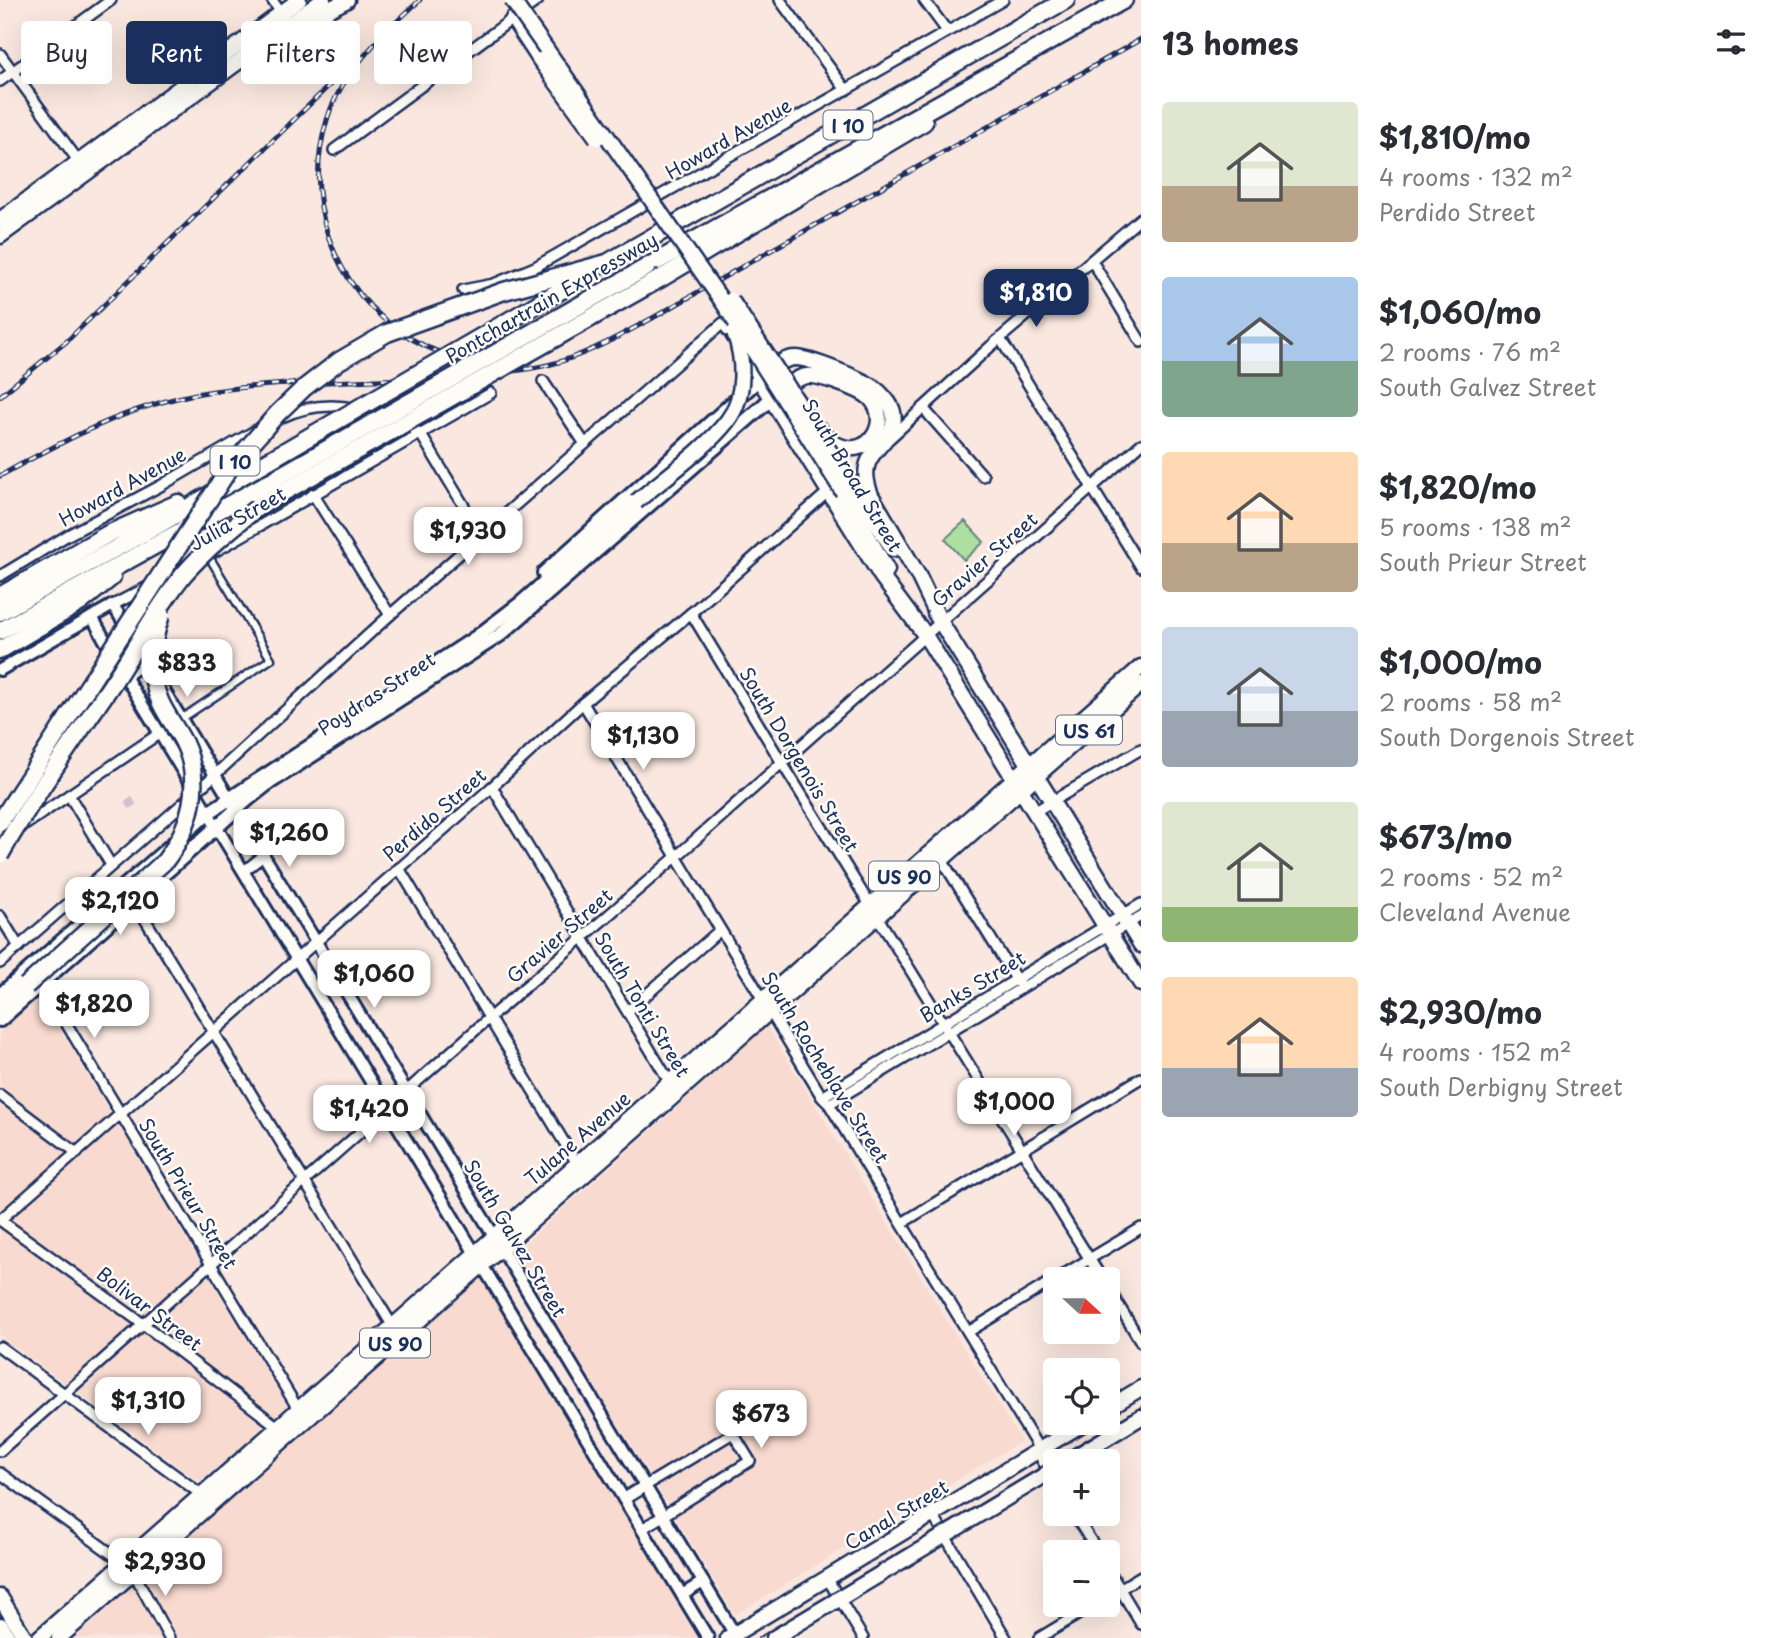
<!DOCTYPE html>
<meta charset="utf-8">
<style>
:root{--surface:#fff;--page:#f7f7f7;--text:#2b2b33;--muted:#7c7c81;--accent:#1b2f5e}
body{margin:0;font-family:"Playpen Sans",sans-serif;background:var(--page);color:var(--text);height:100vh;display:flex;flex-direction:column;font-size:26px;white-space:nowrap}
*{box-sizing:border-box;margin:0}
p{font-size:23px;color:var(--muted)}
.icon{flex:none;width:38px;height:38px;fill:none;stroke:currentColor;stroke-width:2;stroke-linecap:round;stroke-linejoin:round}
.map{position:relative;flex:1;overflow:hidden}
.details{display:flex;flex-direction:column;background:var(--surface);width:630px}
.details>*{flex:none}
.top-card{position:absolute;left:21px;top:21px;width:665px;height:63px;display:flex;gap:14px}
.needle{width:46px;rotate:111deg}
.tools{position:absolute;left:1043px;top:1267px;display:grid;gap:14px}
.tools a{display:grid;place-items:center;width:77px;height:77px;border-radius:7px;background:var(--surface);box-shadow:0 7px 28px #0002;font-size:35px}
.price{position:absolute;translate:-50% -60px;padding:0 16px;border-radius:14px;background:#fff;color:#222;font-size:23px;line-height:46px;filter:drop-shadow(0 2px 4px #0008)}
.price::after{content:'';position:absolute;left:50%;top:42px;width:21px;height:16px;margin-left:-10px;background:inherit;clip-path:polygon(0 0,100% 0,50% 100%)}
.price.selected{background:var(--accent);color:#fff}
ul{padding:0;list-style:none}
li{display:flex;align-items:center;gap:21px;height:175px;padding:0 21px}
li span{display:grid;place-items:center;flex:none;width:196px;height:140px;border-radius:7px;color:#555}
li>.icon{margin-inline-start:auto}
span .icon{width:84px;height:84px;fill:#fffc;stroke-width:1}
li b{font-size:30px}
h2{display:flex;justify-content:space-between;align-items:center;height:84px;padding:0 21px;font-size:30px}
.chip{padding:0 24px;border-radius:7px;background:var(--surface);box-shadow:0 7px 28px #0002;font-size:24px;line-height:63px}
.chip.selected{background:var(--accent);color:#fff}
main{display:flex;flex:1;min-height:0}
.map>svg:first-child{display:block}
</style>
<main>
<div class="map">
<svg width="1141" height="1638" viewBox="0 0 1141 1638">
<rect width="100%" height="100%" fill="#fae8e0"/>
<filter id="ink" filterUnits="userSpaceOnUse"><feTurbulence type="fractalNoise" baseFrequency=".0143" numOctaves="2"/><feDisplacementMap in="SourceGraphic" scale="14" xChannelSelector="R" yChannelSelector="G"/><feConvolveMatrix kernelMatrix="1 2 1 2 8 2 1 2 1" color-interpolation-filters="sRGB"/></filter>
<g filter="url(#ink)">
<g fill="#f8dad0">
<polygon points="40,996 287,1406 200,1482 0,1336 0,1032"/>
<polygon points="766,1025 1021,1441 735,1615 514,1253 692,1094"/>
<polygon points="482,1278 698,1638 75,1638 320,1418"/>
</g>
<polygon fill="#addfa0" stroke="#64877f" stroke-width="2" points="965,521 984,542 964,560 945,539"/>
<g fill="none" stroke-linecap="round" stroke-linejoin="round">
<polyline stroke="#cdc3c6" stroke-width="9" stroke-dasharray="9 4.5" stroke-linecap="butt" points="128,799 135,810"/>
<g stroke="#1b2f5e" stroke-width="11">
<polyline id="pedestrian" points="160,733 271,659 208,555"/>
</g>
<g stroke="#1b2f5e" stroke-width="14">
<g id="minor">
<polyline points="272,0 284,17"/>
<polyline points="780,0 846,90"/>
<polyline points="924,0 947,31"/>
<polyline points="0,54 82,166"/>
<polyline points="0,81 111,0"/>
<polyline points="334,150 538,0"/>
<polyline points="1092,261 1141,342"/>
<polyline points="463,290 494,284 535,267 1003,0"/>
<polyline points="1001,340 1141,567"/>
<polyline points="743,354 759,379"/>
<polyline points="543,381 585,444"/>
<polyline points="923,408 983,476"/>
<path d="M280 418C315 401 349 403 384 417"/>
<polyline points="404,424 420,433 482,536"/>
<polyline points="890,438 991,346 1141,218"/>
<polyline points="313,494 390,615"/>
<polyline points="214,552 491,393"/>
<polyline points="0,576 68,535 162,485 258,429"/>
<polyline points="113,605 186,567"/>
<polyline points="691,613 782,763 1102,1279"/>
<polyline points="583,703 822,1097 829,1104 1039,1449 1042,1460 1055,1482"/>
<polyline points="492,787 672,1086"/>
<polyline points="69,795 111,865"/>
<polyline points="1034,812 1141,749"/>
<polyline points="19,829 160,733"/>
<polyline points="942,860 1019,984"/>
<polyline points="399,868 579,1167"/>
<polyline points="244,871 263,856"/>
<polyline points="131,896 395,1330"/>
<polyline points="0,916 19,947"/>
<polyline points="0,963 196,792 390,615 723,323 733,339"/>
<polyline points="42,983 301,1414"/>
<polyline points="628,1011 720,930"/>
<polyline points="0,1095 77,1153"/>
<polyline points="822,1097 1141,904"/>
<polyline points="829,1104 1141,916"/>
<polyline points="0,1220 492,787 583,703 691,613 829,491"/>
<polyline points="0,1220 143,1324 278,1427"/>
<polyline points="902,1223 1141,1078"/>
<polyline points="1056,1279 1141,1228"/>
<polyline points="1108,1288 1141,1342"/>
<polyline points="968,1332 1055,1279"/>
<polyline points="0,1347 205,1497"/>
<polyline points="0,1451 488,1019 677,856 1141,444"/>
<polyline points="0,1473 123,1562 134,1573 169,1638"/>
<polyline points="932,1514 1006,1638"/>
<polyline points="1074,1514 1098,1552"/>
<polyline points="642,1529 750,1461 733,1433 645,1486"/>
<polyline points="1108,1569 1141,1624"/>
<polyline points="827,1578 863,1638"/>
<polyline points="1108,1596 1141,1576"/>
<polyline points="1039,1638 1094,1605"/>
</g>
</g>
<g stroke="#1b2f5e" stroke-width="16">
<g id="tertiary">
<polyline points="92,617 125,676 708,1638"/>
<polyline points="0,670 113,605 151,667"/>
<polyline points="125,676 147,661"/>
<polyline points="160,684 737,1638"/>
<polyline points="624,1499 645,1486"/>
<polyline points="682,1595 703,1582"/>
</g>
</g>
<g stroke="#1b2f5e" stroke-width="18">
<g id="secondary">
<polyline points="544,573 759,379"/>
<polyline points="0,995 208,813 478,636 521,603 636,502"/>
<polyline points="0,1020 247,800 266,785 500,635 772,398"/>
</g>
</g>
<g stroke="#1b2f5e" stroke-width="19">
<g id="primary">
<polyline points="513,19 540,60"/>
<polyline points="305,22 347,0"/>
<polyline points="0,220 299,0"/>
<polyline points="0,236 323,0"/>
<path d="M779 393C801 373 808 372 836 382 847 386 862 390 870 398 892 420 870 458 840 446 831 443 825 435 819 429"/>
<polyline points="853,487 893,549"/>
<polyline points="843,492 887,570"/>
<polyline points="935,613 1141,945"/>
<polyline points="920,627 1141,984"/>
<path d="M925 635 881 576 759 379C771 370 781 358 796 358 810 358 861 379 873 387 880 392 891 403 893 412 900 448 851 446 871 495L918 575 940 621"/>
<polyline points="1108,1408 1141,1388"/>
<polyline points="1068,1461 1141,1417"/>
<polyline points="0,1597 25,1638"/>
<polyline points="39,1638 1141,667"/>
<polyline points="59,1638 1141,684"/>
<polyline points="728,1638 1084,1423"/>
<polyline points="774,1638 1055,1469"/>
</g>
</g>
<g stroke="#1b2f5e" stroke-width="21">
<g id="motorway">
<polyline points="607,263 1066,0"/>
<polyline points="647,267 1124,0"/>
<polyline points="663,277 924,122"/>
<polyline points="0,596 108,534 178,503"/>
<polyline points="0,612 153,528 314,434"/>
<polyline points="0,631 250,493"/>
<polyline points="0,650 81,602 112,577"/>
<polyline points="0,1010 26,986"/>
<polyline points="0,1626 7,1638"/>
</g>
</g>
<use href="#pedestrian" stroke="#fdfcf7" stroke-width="6"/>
<use href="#minor" stroke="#fdfcf7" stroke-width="9"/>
<use href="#tertiary" stroke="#fdfcf7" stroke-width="10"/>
<use href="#secondary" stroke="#fdfcf7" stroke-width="12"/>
<use href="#primary" stroke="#fdfcf7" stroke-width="14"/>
<use href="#motorway" stroke="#fdfcf7" stroke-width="16"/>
<polyline stroke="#1b2f5e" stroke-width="2" points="758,1638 1141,1407"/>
<g stroke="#1b2f5e" stroke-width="5">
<g id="rail">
<path d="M385 32C361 59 337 85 327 120 299 211 342 307 427 347 453 359 481 365 510 362"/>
<polyline points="379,38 420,0"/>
<polyline points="0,396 67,341 346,69"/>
<path d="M0 476C64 440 128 406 201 393 287 379 376 383 463 375 497 373 530 371 562 361 596 350 627 332 658 315 694 294 730 274 766 253 891 182 1017 111 1141 39"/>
</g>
</g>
<use href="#rail" stroke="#fdfcf7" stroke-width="2.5" stroke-dasharray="8" stroke-linecap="butt"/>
<g stroke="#1b2f5e" stroke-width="19" stroke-linecap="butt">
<g id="primary-bridge">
<polyline points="512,0 724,304 843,492"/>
<polyline points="540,60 597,138"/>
<polyline points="731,300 853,487"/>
<path d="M636 502C663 479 708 447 728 420 746 396 744 358 734 332"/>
</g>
</g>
<g stroke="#1b2f5e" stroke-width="21" stroke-linecap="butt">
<g id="motorway-bridge">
<polyline points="314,434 584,277"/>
<polyline points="250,493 647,267"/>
<polyline points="0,822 229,469 277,414 304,388 339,361 387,333 504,291 607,263"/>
<path d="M0 855C33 797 71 744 108 690 134 652 155 610 184 574 207 548 232 528 259 506L663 277"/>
<path d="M26 986 165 861C191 827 203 783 184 743 177 729 166 715 160 701 148 674 152 641 161 615"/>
</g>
</g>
<use href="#primary-bridge" stroke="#fdfcf7" stroke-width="14"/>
<use href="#motorway-bridge" stroke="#fdfcf7" stroke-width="16"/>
</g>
</g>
<g text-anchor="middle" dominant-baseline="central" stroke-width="5" stroke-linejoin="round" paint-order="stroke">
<g fill="#fdfcf7" stroke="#5f6c8c" stroke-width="2">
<rect x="823.5" y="110.5" width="49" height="29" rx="5"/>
<rect x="210.5" y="446.5" width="49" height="29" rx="5"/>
<rect x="1056" y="715.5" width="66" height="29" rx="5"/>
<rect x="869" y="861.5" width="70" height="29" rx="5"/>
<rect x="360" y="1328.5" width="70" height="29" rx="5"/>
</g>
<g font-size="18" font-weight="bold" fill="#1b2f5e">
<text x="848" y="125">I 10</text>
<text x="235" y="461">I 10</text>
<text x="1089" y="730">US 61</text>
<text x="904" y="876">US 90</text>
<text x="395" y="1343">US 90</text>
</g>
<g font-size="19" fill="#1b2f5e" stroke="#fdfcf7">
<text transform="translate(728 138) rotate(-30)">Howard Avenue</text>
<text transform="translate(551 297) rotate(-30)">Pontchartrain Expressway</text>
<text transform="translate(853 475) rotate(59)">South Broad Street</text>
<text transform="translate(122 486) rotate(-29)">Howard Avenue</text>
<text transform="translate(237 518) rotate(-30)">Julia Street</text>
<text transform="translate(984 559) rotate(-41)">Gravier Street</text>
<text transform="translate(376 693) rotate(-33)">Poydras Street</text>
<text transform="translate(800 759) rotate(59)">South Dorgenois Street</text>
<text transform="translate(434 814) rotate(-41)">Perdido Street</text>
<text transform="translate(559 935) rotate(-41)">Gravier Street</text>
<text transform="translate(972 986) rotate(-31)">Banks Street</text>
<text transform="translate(643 1004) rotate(59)">South Tonti Street</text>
<text transform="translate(826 1067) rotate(58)">South Rocheblave Street</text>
<text transform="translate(577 1138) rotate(-41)">Tulane Avenue</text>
<text transform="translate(189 1193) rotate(59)">South Prieur Street</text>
<text transform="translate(516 1238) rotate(59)">South Galvez Street</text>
<text transform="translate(150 1308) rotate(37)">Bolivar Street</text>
<text transform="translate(896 1514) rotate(-31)">Canal Street</text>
</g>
</g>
</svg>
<div class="tools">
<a><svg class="needle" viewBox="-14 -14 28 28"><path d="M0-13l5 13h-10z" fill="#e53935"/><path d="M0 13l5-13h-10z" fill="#7c7c81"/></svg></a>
<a><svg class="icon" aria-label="locate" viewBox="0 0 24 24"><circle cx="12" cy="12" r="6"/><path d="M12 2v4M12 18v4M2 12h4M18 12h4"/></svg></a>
<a>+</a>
<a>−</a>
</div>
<b class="price selected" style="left:1036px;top:329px">$1,810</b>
<b class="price" style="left:468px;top:567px">$1,930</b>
<b class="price" style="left:187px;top:699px">$833</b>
<b class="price" style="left:643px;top:772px">$1,130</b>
<b class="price" style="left:289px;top:869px">$1,260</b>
<b class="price" style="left:120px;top:937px">$2,120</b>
<b class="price" style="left:374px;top:1010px">$1,060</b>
<b class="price" style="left:94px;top:1040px">$1,820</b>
<b class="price" style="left:1014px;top:1138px">$1,000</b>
<b class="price" style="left:369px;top:1145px">$1,420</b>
<b class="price" style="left:148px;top:1437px">$1,310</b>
<b class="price" style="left:761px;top:1450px">$673</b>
<b class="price" style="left:165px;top:1598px">$2,930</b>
<div class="top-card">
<a class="chip">Buy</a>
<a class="chip selected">Rent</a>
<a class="chip">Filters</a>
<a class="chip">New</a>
</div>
</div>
<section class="details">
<h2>13 homes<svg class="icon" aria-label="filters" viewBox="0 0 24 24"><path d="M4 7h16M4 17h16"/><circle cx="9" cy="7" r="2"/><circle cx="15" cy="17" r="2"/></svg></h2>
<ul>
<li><span style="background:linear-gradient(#dfe7d0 60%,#b9a48a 0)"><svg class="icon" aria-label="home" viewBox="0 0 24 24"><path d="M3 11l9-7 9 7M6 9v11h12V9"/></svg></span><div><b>$1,810/mo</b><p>4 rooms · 132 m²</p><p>Perdido Street</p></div></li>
<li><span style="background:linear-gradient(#a9c7e8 60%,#7fa58c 0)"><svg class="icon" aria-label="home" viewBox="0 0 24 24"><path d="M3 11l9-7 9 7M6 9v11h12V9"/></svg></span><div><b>$1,060/mo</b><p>2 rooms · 76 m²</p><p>South Galvez Street</p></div></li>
<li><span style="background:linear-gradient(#ffd9b3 65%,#b9a48a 0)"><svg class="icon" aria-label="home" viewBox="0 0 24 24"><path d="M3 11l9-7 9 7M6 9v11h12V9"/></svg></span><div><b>$1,820/mo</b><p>5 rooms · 138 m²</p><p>South Prieur Street</p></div></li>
<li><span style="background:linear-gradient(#c9d6e8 60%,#9aa5b1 0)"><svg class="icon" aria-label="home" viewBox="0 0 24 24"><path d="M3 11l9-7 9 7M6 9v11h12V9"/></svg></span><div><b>$1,000/mo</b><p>2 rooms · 58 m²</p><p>South Dorgenois Street</p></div></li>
<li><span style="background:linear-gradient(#dfe7d0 75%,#8fb573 0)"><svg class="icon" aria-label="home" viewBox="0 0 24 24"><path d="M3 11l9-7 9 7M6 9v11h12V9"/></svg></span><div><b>$673/mo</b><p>2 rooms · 52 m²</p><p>Cleveland Avenue</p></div></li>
<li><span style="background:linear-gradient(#ffd9b3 65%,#9aa5b1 0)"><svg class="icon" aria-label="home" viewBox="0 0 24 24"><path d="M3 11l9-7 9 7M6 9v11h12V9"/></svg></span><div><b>$2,930/mo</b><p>4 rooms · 152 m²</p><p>South Derbigny Street</p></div></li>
</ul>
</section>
</main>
